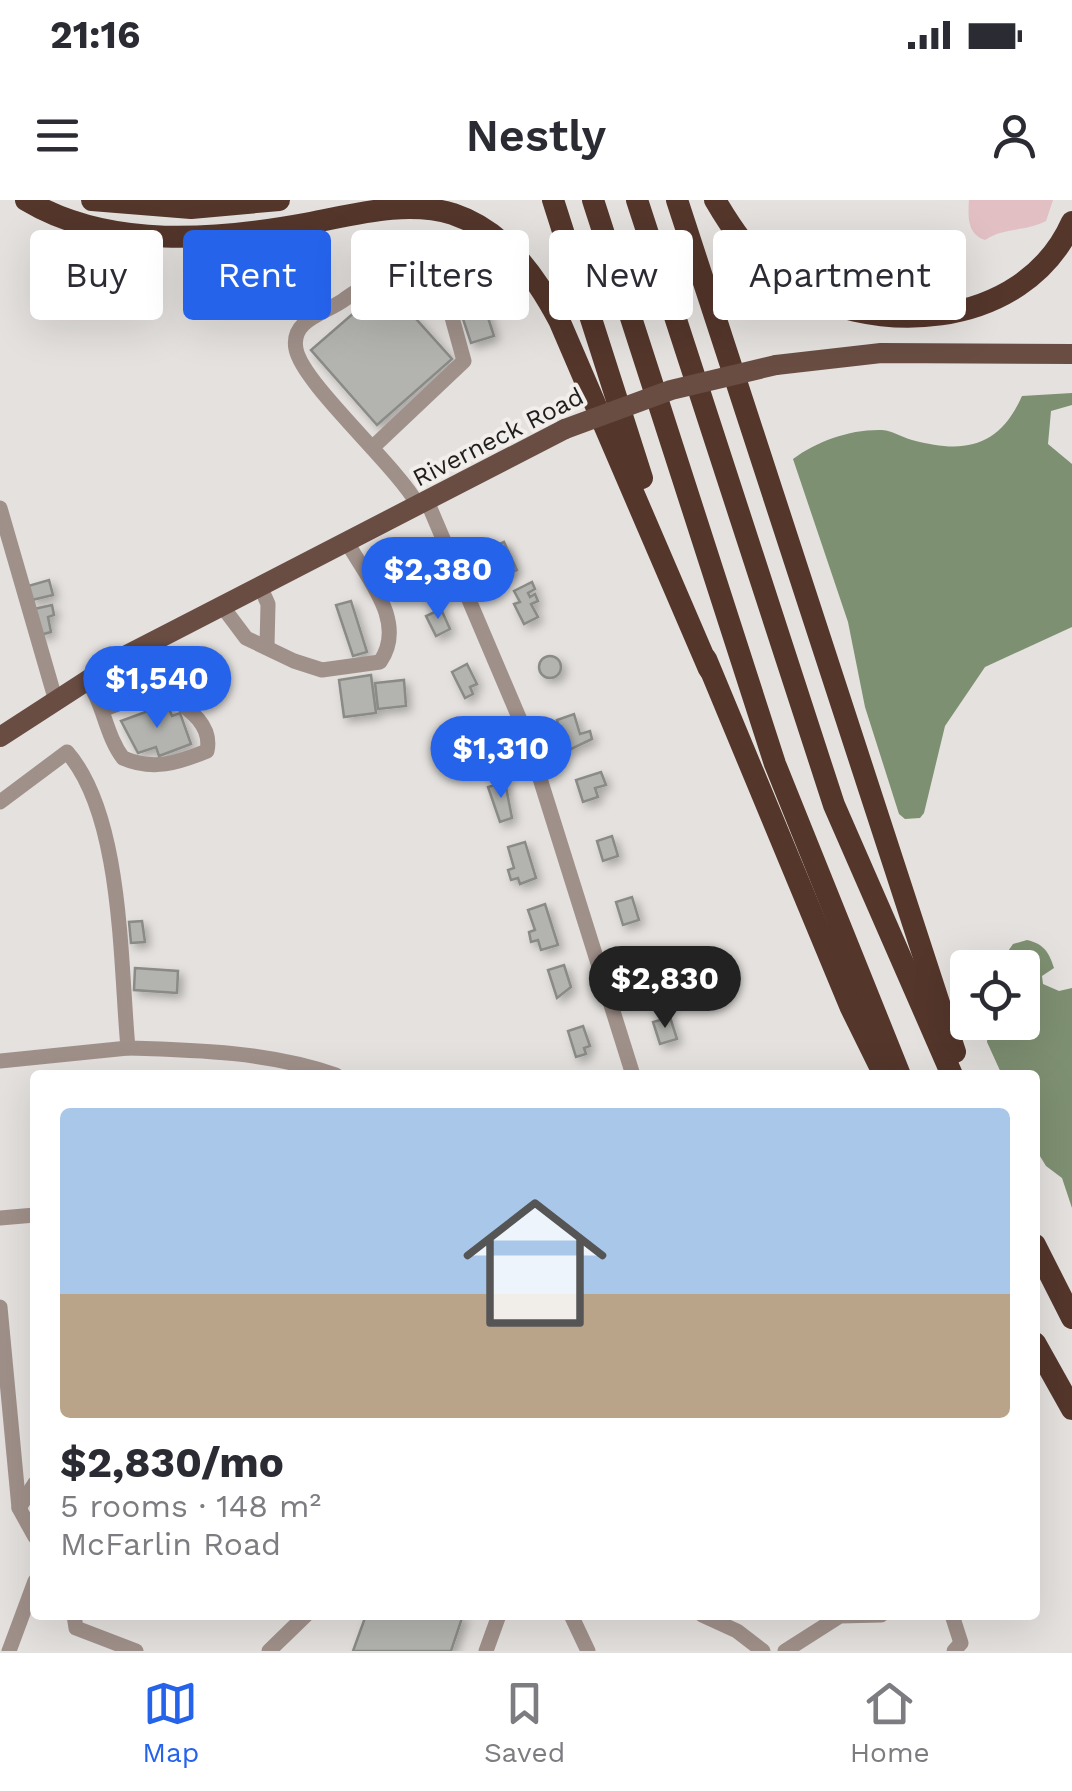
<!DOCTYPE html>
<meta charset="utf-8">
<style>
:root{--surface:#fff;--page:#f2f2f3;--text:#2b2b33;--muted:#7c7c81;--line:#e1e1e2;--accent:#2563eb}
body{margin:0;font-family:"Work Sans",sans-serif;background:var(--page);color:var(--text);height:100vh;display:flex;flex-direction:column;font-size:38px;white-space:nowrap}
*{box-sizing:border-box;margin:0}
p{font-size:32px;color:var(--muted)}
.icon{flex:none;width:55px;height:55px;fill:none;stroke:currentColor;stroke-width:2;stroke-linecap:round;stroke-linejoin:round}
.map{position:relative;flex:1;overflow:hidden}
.drawer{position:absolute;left:30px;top:870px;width:1010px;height:550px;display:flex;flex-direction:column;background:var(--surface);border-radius:10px;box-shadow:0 10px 40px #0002}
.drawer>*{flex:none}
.top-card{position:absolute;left:30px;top:30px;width:1012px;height:90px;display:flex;gap:20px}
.controls{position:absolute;left:950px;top:750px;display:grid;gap:20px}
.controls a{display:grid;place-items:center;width:90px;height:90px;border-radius:10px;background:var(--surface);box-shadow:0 10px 40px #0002;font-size:50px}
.price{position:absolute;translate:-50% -85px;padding:0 22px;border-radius:35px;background:var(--accent);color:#fff;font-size:32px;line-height:65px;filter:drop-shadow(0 2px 5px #0008)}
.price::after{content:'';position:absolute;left:50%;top:60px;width:30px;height:22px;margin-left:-15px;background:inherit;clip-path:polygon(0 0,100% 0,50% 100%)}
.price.current{background:#222;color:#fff}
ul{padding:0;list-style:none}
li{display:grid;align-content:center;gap:20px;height:530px;padding:0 30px}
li+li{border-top:2px solid var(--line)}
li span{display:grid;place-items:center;height:310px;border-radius:10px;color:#555}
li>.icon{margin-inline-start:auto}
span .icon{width:180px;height:180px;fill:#fffc;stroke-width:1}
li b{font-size:42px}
.chip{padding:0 35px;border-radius:10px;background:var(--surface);box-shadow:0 10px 40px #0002;font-size:35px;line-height:90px}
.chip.current{background:var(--accent);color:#fff}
.status{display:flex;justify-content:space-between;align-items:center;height:70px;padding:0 50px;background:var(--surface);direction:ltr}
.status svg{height:28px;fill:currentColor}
header{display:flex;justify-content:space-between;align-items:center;height:130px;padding:0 30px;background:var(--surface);font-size:45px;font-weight:600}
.dock{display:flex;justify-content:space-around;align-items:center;height:140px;border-top:2px solid var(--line);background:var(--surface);font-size:28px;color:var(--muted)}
.dock a{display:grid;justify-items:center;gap:5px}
.dock .current{color:var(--accent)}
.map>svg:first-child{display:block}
</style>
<div class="status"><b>21:16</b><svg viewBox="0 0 49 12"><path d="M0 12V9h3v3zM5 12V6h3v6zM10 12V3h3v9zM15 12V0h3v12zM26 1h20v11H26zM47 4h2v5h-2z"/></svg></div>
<header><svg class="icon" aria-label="menu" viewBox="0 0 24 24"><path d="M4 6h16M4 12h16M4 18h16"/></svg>Nestly<svg class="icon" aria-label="person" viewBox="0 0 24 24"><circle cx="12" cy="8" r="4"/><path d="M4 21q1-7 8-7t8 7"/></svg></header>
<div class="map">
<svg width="1072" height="1451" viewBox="0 0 1072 1451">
<defs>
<filter id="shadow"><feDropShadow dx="4.5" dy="4.5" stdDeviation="5" flood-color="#0004"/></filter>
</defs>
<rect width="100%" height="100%" fill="#e4e1de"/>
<path fill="#e1bfc3" d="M969 0H1053L1046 21C1025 32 1003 27 985 40 967 34 968 17 969 0Z"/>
<g fill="#7e9072">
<path d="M1072 193V205L1051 211 1048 244 1072 264V427L985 467 945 526 924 613 920 618 905 619 899 614 865 507 848 422 793 259C817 241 851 229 882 230 893 231 901 237 912 240 964 254 999 248 1022 196Z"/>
<path d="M1027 740C1044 744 1049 752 1054 768L1042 776 1043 784 1059 791 1072 788V1008L1062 978 1046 966 1035 948V875H1002L987 842 988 823 1022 822V768L997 767 1013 744Z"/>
</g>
<g fill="#b3b3af" stroke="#8a8a86" stroke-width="2.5" filter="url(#shadow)">
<polygon points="386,85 392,92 398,90 399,100 452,159 377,225 311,150"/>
<polygon points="483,102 494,136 471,143 460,110"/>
<polygon points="504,342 517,370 503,376 493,347"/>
<polygon points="49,380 53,395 32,400 28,386"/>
<polygon points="532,382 535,389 528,393 530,397 535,394 538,401 531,404 538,417 524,424 514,404 520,402 514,391"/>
<polygon points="351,401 367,452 353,456 336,405"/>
<polygon points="52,405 54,415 48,417 51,432 40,435 34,409"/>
<polygon points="441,409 450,429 436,436 426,416"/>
<circle cx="550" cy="467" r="11"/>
<polygon points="467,464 477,484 470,487 473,494 465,498 452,472"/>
<polygon points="371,475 376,513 344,517 339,480"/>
<polygon points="404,480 406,506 378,509 375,483"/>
<polygon points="167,504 172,516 180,513 191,544 159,556 156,547 138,553 121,521"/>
<polygon points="574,514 580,534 590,531 592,539 567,551 557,520"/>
<polygon points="486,521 492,544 476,549 469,526"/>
<polygon points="601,572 606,585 595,588 598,597 583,602 576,580"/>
<polygon points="505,582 512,618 500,622 488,587"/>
<polygon points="612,636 618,656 603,661 597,641"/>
<polygon points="525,642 536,678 520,684 518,678 511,680 508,670 514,668 508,647"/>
<polygon points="632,697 639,720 623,725 616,702"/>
<polygon points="545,704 558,745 541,750 538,740 531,742 529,732 535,730 528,710"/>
<polygon points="142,721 145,742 131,743 129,722"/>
<polygon points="651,759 663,796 648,800 636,763"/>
<polygon points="564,765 571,787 557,798 548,770"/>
<polygon points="135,768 178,771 177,793 134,790"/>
<polygon points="670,817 677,839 660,844 653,822"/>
<polygon points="583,826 590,846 584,848 586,854 576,857 568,831"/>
<polygon points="366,1415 463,1415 451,1451 353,1451"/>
</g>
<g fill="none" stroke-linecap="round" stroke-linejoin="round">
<g stroke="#a0908a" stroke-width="15">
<polyline points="400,95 440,83"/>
<path d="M372 248 464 161 445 92C422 50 372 80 345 99 327 113 290 119 296 149 302 183 396 265 418 305"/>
<polyline points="427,301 526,534 633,875"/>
<polyline points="0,308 55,498"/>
<polyline points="260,386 268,404 267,446"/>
<path d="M222 406 246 438 294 461 322 470 380 462C408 422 366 377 347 342"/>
<path d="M86 479C104 503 105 534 123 558 153 571 178 563 207 551 214 519 176 502 156 485 147 477 143 460 137 449"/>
<polyline points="102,510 161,488"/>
<path d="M0 602 67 552C123 616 120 763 128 848 199 850 269 852 336 875"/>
<polyline points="0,861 128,848"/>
<polyline points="0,1018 35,1015"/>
<polyline points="0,1107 19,1308 35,1337"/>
<polyline points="19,1308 35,1283"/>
<polyline points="74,1415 76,1428 136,1451"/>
<polyline points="571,1415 588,1451"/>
<polyline points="702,1415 737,1431 763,1451"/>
<polyline points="952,1415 961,1443 954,1451"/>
<polyline points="9,1451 35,1381"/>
<polyline points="269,1451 306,1415"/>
<polyline points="486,1451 499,1415"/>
<polyline points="785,1451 840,1416 881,1415"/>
</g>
<g stroke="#694d43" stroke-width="20">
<polyline points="776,165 881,153 1072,154"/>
<polyline points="0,537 125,456 565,229"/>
</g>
<g stroke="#54362b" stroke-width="22">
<path d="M26 0C109 50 218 40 310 23 357 14 407 0 453 14 504 31 535 75 559 120L709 469"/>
<polyline points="92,0 191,8 279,0"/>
<polyline points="553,0 642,278"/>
<polyline points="593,0 775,564 900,875"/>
<polyline points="637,0 834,605 952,875"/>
<polyline points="677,0 955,852"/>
<path d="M715 0C732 29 751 57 778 77 868 141 1024 131 1072 22"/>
<polyline points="706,459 851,808 884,875"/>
<polyline points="1035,1045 1072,1118"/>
<polyline points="1035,1143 1072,1209"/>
</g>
<polyline stroke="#694d43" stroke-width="20" points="565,229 671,190 776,165"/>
</g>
<g text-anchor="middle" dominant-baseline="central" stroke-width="8" stroke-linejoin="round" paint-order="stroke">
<g font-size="25" fill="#1f1e1d" stroke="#f1eeeb">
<text transform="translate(498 237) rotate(-27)">Riverneck Road</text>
</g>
</g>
</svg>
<div class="controls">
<a><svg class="icon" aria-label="locate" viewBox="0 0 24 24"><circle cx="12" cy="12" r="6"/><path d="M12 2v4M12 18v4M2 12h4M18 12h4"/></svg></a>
</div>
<b class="price" style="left:438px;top:422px">$2,380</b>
<b class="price" style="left:157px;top:531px">$1,540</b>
<b class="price" style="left:501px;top:601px">$1,310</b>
<b class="price current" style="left:665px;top:831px">$2,830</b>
<div class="top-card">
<a class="chip">Buy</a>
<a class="chip current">Rent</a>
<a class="chip">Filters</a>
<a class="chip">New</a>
<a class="chip">Apartment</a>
</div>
<section class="drawer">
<ul>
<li><span style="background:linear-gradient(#a9c7e8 60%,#b9a48a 0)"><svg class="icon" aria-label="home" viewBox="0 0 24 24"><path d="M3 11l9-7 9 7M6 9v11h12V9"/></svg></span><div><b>$2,830/mo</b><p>5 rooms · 148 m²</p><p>McFarlin Road</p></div></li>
</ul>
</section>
</div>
<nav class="dock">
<a class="current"><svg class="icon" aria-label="map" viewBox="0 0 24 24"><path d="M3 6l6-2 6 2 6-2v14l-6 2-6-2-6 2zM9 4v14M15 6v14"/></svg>Map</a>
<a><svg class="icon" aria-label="saved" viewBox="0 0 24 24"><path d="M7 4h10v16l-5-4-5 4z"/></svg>Saved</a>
<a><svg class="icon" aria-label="home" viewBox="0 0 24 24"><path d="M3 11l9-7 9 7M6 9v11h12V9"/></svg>Home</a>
</nav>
